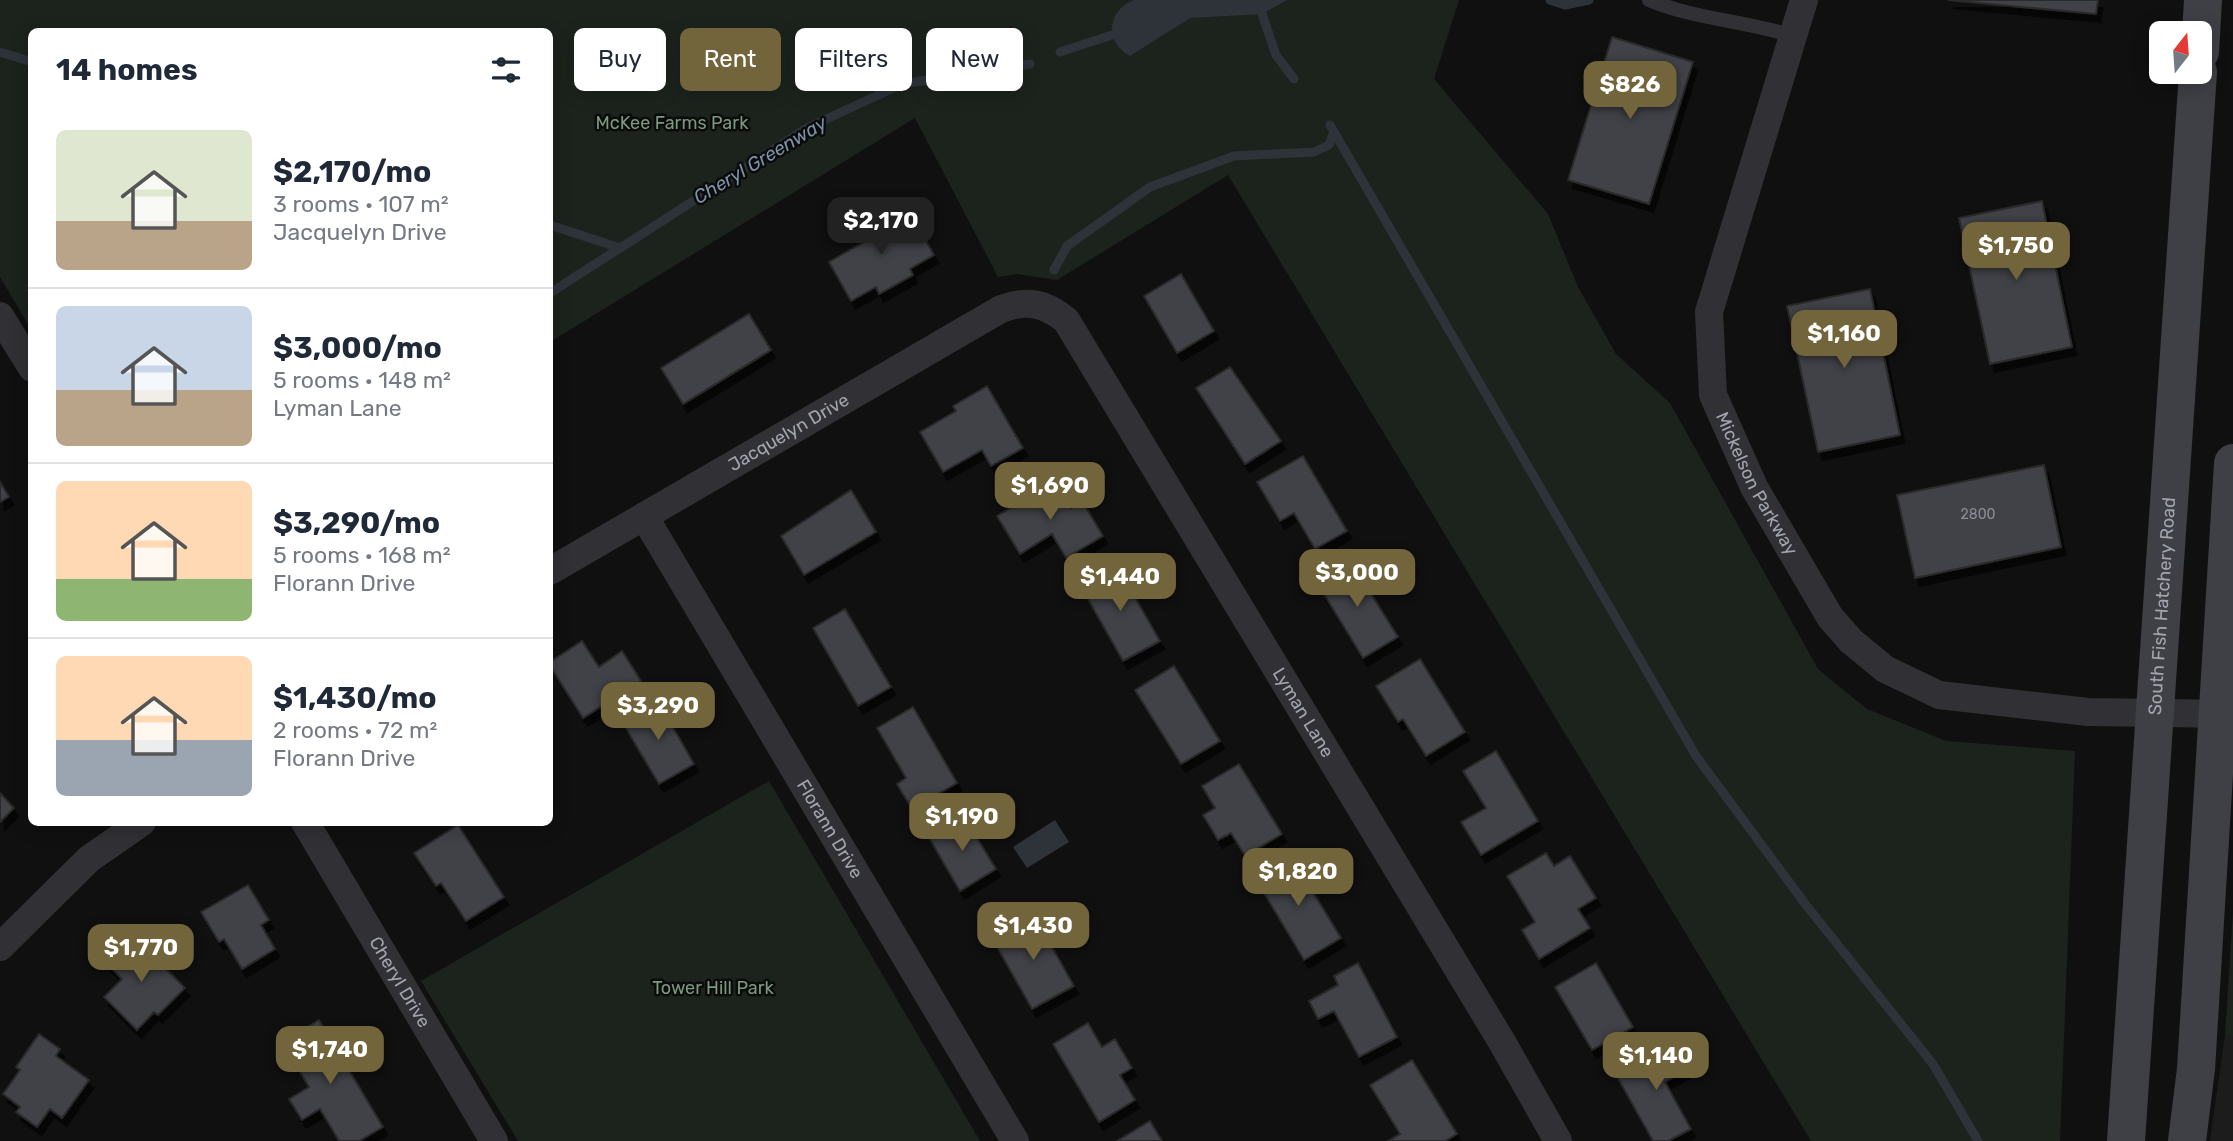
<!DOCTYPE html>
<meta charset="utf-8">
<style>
:root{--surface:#fff;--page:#f6f6f7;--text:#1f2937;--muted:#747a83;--line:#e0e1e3;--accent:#73653b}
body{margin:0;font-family:Rubik,sans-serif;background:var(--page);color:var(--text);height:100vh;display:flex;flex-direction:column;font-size:26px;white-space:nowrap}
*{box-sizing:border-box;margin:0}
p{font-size:23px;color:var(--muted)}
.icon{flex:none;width:38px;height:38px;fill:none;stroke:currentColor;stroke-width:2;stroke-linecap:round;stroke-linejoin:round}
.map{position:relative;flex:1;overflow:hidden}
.sheet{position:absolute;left:28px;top:28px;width:525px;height:798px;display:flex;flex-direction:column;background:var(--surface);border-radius:10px;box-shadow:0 4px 18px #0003}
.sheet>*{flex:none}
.top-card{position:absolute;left:574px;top:28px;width:665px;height:63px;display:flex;gap:14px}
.needle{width:46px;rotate:17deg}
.fabs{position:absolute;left:2149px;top:21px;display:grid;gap:14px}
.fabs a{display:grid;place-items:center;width:63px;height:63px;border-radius:10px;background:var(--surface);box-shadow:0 4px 18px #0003;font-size:35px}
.price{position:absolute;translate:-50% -60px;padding:0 16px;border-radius:14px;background:var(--accent);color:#fff;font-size:23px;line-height:46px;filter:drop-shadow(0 2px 4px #0008)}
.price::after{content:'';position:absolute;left:50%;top:42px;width:21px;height:16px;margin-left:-10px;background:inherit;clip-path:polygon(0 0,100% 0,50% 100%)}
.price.current{background:#222;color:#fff}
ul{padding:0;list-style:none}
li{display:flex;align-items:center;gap:21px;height:175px;padding:0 28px}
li+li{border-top:2px solid var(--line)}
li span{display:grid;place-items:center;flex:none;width:196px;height:140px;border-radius:10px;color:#555}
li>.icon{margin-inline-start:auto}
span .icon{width:84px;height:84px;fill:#fffc;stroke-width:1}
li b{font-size:30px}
h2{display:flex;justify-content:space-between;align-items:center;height:84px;padding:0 28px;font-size:30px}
.tag{padding:0 24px;border-radius:10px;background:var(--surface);box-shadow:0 4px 18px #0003;font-size:24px;line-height:63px}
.tag.current{background:var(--accent);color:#fff}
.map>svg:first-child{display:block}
</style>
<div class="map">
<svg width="2233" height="1141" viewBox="0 0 2233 1141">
<defs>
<filter id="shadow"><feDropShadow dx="4.5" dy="8" stdDeviation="0" flood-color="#0009"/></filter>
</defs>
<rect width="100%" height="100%" fill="#101011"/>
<polygon fill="#1c1c1d" points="2225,1035 2233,1037 2233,1141 2210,1141"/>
<g fill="#1c231d">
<polygon points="0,0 1459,0 1434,79 1548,214 1578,287 1616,354 1670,403 1818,669 1867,709 1946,741 2075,751 2060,1141 1811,1141 1228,175 1057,280 1017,274 998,277 915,118 550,342 550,32 32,32 31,329 0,277"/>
<polygon points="769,781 980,1141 518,1141 421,981"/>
<polygon points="2233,912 2233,1037 2225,1035"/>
</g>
<g fill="#2d3339">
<path d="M1134 0H1287L1262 14 1190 18 1130 56C1104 42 1107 10 1134 0Z"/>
<polygon points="1055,820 1069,842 1027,868 1013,847"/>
</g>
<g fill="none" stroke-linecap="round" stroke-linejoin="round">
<g stroke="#2d3339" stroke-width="9">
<polyline points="1550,0 1565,5 1589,0"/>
<polyline points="1262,14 1276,55 1294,79"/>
<polyline points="0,52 32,62"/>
<polyline points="1060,52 1112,35"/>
<polyline points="1330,125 1696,756 1806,905 1933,1064 1978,1141"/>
<polyline points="550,225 620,248"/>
<polyline points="1054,270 1067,246 1150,187 1234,156 1314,152 1329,145 1334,132"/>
<polyline points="550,293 807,128 902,84 1030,64"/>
</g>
</g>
<g fill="#414246" stroke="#2a2a2c" stroke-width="2" filter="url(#shadow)">
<polygon points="1948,0 2098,0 2096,14"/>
<polygon points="1612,37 1693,62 1649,204 1568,180"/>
<polygon points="2042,201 2072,347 1990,364 1959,218"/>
<polygon points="912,216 934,255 910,269 913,275 879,294 876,287 851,301 829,262 862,243 854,228 874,217 882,232"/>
<polygon points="1181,274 1214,331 1177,353 1144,296"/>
<polygon points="1870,289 1900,435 1818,452 1787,306"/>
<polygon points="749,314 771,350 683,404 661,368"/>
<polygon points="1230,367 1281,441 1245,464 1196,388"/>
<polygon points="987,386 1023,448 991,466 982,450 943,472 920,432 956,411 953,406"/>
<polygon points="1303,456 1347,531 1315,549 1294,513 1280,521 1257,482"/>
<polygon points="2044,465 2061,547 1915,578 1897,495"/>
<polygon points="1055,481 1071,508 1082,501 1103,536 1066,558 1052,534 1020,554 997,516"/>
<polygon points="0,482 9,497 0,502"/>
<polygon points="851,490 876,532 804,575 781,536"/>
<polygon points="1350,560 1398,637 1363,658 1316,581"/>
<polygon points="1116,564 1160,641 1123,661 1080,585"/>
<polygon points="845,609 891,687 858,706 813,628"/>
<polygon points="582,641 599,667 622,651 641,681 583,718 550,666 550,662"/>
<polygon points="1420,659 1465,732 1426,756 1403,719 1398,722 1376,686"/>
<polygon points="1174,666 1220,741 1181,764 1135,690"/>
<polygon points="657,699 694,764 659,784 621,720"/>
<polygon points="913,707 957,783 912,809 897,784 906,778 877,728"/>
<polygon points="1496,751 1538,821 1481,855 1461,822 1486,808 1463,771"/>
<polygon points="1239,764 1282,834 1245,856 1231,833 1218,840 1203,815 1215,808 1202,786"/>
<polygon points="0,793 14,808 0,822"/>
<polygon points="963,815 996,869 960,891 928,836"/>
<polygon points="458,825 504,897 466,921 441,883 436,886 414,853"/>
<polygon points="1546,853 1554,866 1570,856 1596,898 1578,909 1590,928 1539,959 1522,930 1535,922 1507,876"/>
<polygon points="1291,856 1341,938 1304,960 1255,878"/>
<polygon points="248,885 269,920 261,925 275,949 242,969 224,939 219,942 201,912"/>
<polygon points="1034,915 1074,986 1032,1009 992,938"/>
<polygon points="134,936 185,988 158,1015 154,1012 137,1030 104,997 122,979 106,963"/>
<polygon points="1358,963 1397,1037 1359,1057 1334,1011 1318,1019 1309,1001 1338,985 1334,976"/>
<polygon points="1596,963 1633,1027 1592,1050 1555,987"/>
<polygon points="319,1020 383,1127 359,1141 339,1141 320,1109 302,1120 289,1099 309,1087 282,1042"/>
<polygon points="1088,1023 1102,1047 1115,1039 1132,1068 1120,1075 1135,1100 1099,1122 1053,1044"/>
<polygon points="39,1034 60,1049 56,1056 89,1080 62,1118 50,1109 37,1127 16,1112 20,1107 3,1094 20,1070 16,1067"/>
<polygon points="1674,1041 1689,1068 1665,1082 1691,1129 1668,1141 1653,1141 1615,1073"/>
<polygon points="1412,1060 1457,1134 1445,1141 1388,1141 1400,1134 1370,1085"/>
<polygon points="1150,1121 1162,1141 1117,1141"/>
</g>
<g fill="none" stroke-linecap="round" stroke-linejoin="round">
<path stroke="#313135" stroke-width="14" d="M1649 0C1694 19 1746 21 1793 36"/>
<g stroke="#313135" stroke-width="28">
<path id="s1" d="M1804 0 1709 312 1713 395 1754 487 1830 617 1851 641 1885 669 1939 695 2088 712 2233 714"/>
<polyline points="0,316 32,368"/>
<path id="s2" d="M644 516 1015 1141"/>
<path id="s3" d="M550 571 1001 309C1027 299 1044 303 1066 320L1502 1042 1558 1141"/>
<path id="s4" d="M305 822 494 1141"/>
<polyline points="0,947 89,859 142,822"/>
</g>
<g stroke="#3f4045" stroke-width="38">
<polyline points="2200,52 2203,0"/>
<path id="s5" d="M2126 1141 2198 72"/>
<polyline points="2187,1141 2196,1069 2233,463"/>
</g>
</g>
<g text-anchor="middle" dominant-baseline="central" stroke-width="5" stroke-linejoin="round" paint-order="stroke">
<g font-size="14" fill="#8a8d96">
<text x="1978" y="514">2800</text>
</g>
<g font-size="18" fill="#7c997f" stroke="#0b0b0b">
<text x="672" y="123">McKee Farms Park</text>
<text x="713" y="988">Tower Hill Park</text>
</g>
<g font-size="18" fill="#a2a6b0" stroke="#0b0b0b">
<text stroke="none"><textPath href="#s3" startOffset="276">Jacquelyn Drive</textPath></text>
<text stroke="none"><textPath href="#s1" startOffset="508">Mickelson Parkway</textPath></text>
<text stroke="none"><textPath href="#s5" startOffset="536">South Fish Hatchery Road</textPath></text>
<text stroke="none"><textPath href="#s3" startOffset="1050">Lyman Lane</textPath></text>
<text stroke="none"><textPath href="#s2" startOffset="364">Florann Drive</textPath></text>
<text stroke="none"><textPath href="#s4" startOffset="186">Cheryl Drive</textPath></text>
</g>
<g font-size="19" font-style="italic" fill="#7d91a7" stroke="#0b0b0b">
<text transform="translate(760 160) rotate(-31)">Cheryl Greenway</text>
</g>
</g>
</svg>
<div class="fabs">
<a><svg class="needle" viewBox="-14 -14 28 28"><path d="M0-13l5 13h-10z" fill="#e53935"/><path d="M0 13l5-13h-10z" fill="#747a83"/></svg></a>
</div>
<b class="price" style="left:1630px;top:121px">$826</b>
<b class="price current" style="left:881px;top:257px">$2,170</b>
<b class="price" style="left:2016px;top:282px">$1,750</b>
<b class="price" style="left:1844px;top:370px">$1,160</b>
<b class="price" style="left:1050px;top:522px">$1,690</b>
<b class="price" style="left:1357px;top:609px">$3,000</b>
<b class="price" style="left:1120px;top:613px">$1,440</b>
<b class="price" style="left:658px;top:742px">$3,290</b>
<b class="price" style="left:962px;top:853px">$1,190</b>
<b class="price" style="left:1298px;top:908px">$1,820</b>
<b class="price" style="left:1033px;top:962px">$1,430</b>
<b class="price" style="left:141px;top:984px">$1,770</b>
<b class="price" style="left:330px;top:1086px">$1,740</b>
<b class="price" style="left:1656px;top:1092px">$1,140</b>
<div class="top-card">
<a class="tag">Buy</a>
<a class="tag current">Rent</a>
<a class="tag">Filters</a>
<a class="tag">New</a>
</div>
<section class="sheet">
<h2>14 homes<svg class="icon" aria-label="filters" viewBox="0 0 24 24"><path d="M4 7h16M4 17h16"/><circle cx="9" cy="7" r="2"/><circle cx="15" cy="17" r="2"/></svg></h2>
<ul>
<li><span style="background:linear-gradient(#dfe7d0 65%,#b9a48a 0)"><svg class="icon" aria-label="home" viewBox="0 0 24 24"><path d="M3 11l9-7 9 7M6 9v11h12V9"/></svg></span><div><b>$2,170/mo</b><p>3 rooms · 107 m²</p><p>Jacquelyn Drive</p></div></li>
<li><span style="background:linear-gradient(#c9d6e8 60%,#b9a48a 0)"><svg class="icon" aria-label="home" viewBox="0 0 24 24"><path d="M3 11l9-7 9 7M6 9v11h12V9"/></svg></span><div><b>$3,000/mo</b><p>5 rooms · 148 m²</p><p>Lyman Lane</p></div></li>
<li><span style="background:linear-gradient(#ffd9b3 70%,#8fb573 0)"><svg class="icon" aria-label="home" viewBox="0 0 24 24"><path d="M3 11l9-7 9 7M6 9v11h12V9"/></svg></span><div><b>$3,290/mo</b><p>5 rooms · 168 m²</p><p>Florann Drive</p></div></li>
<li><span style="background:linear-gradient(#ffd9b3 60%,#9aa5b1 0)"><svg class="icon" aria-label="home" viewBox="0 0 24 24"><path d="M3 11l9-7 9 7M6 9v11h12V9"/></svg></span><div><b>$1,430/mo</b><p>2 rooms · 72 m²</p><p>Florann Drive</p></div></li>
</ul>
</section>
</div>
